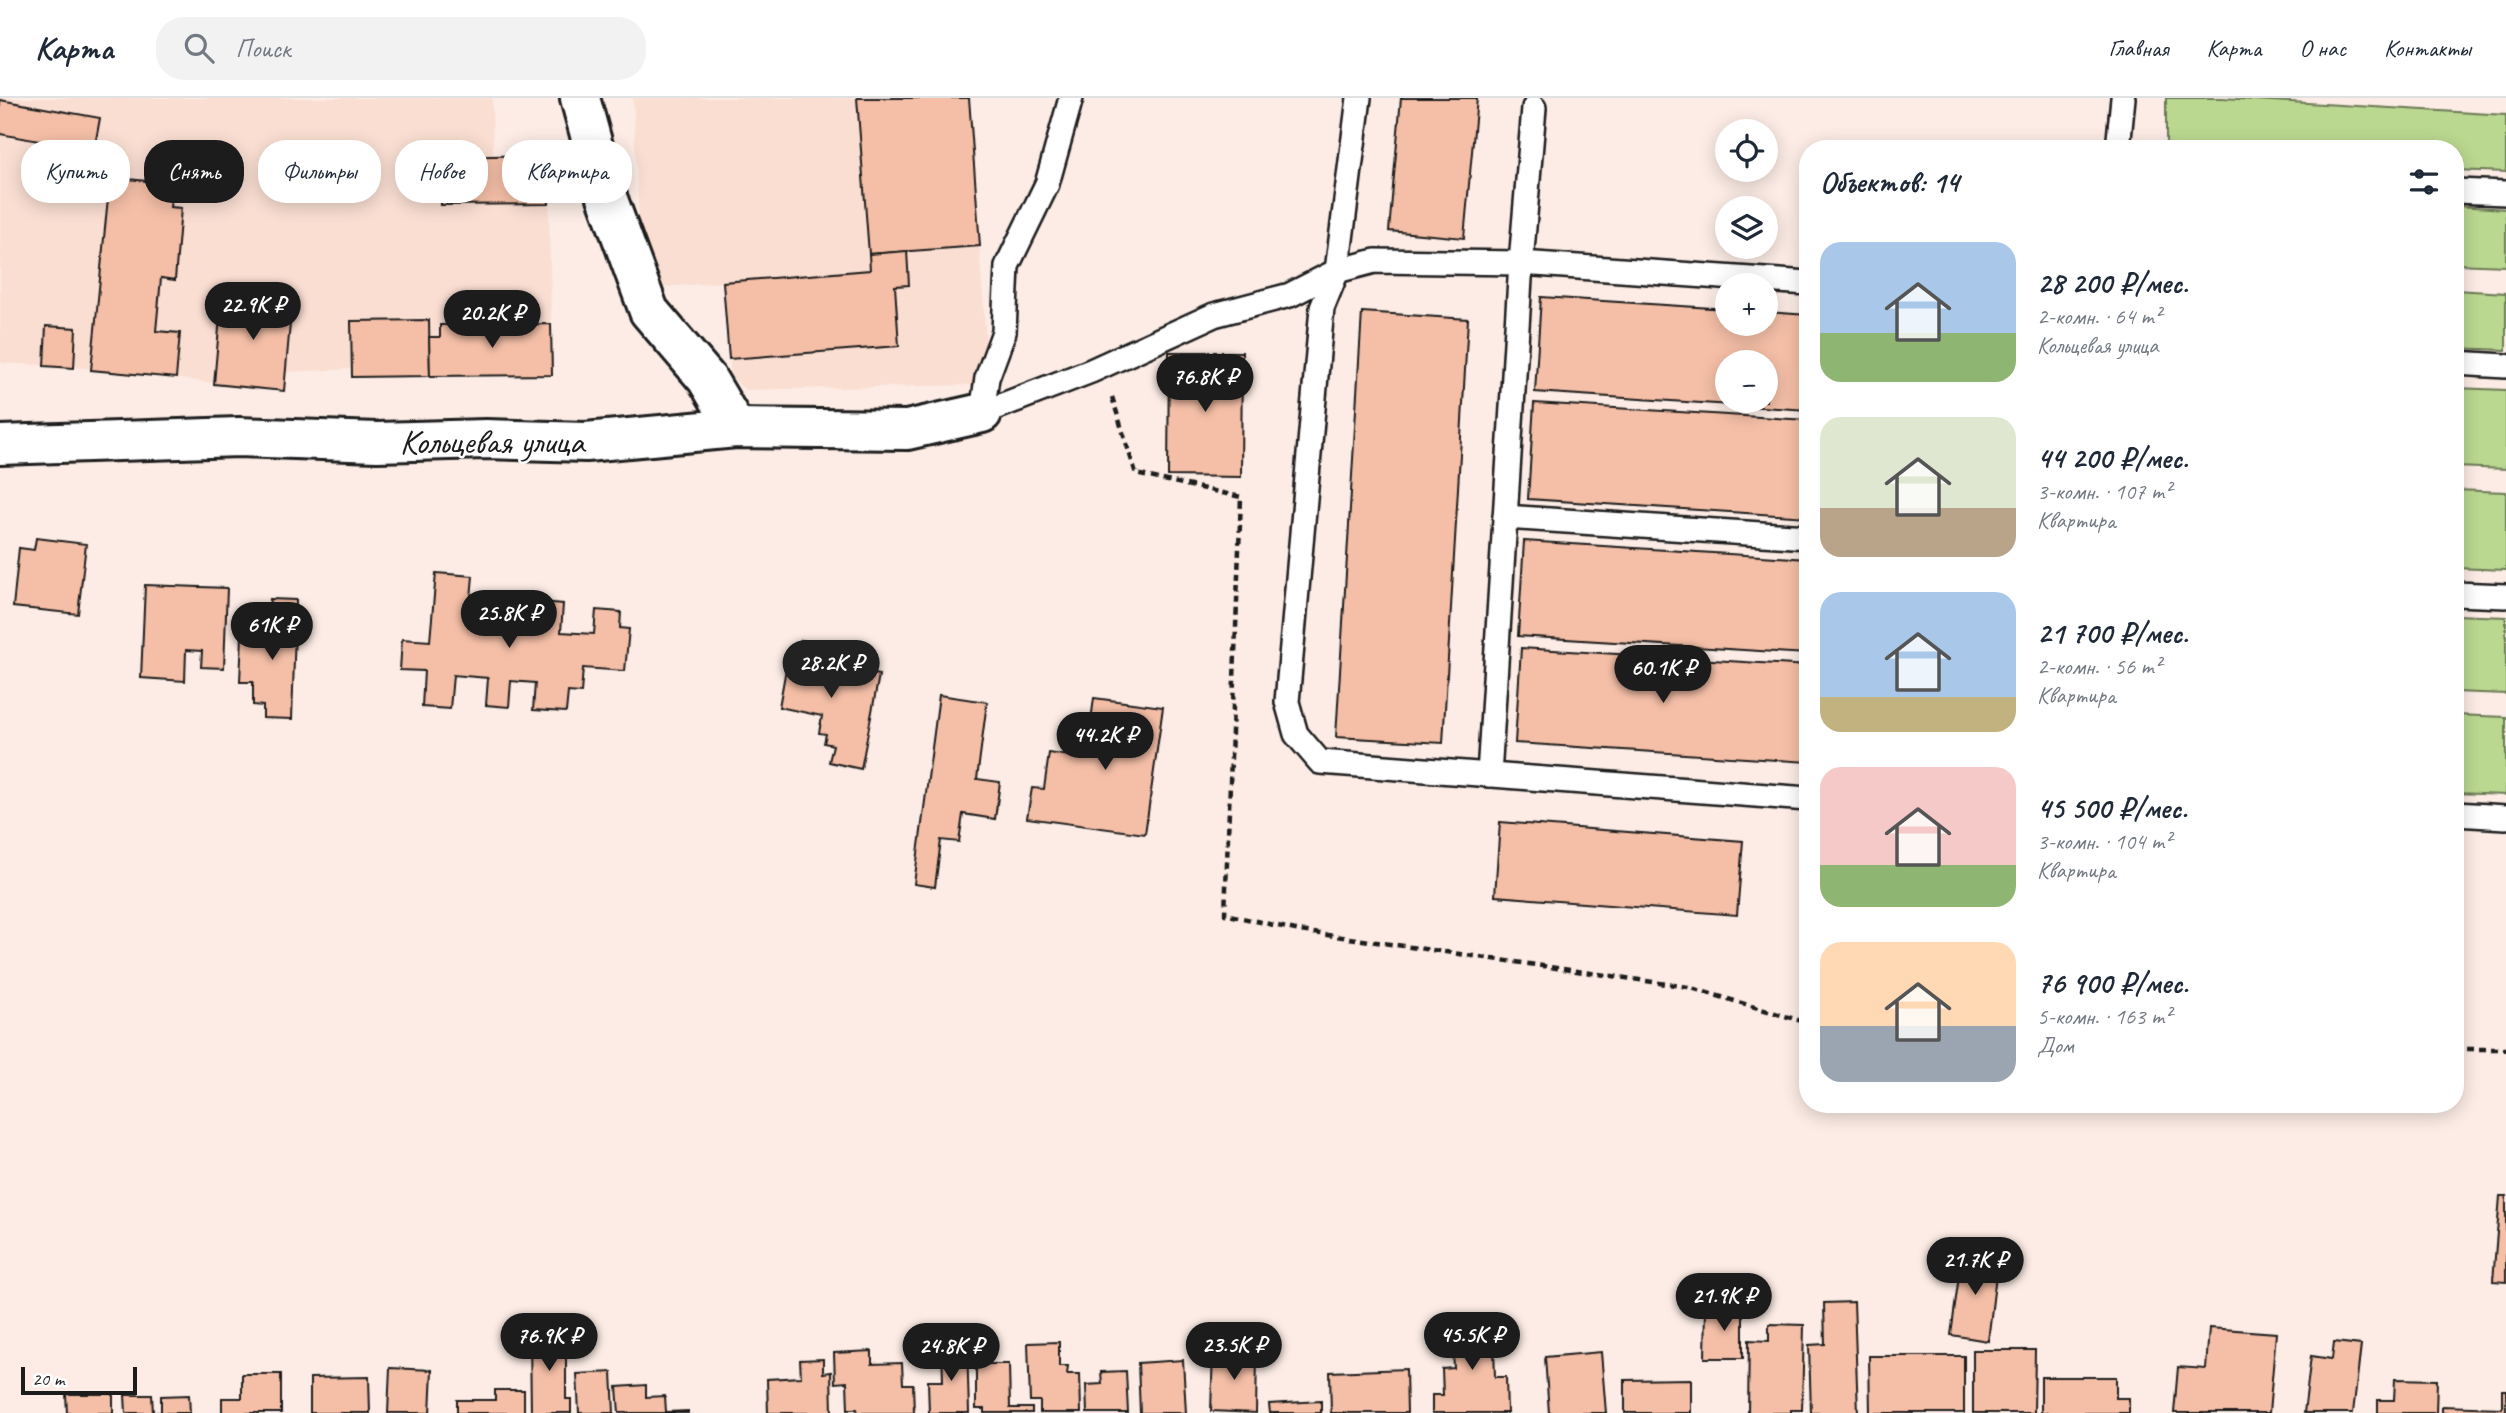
<!DOCTYPE html>
<html lang="ru">
<meta charset="utf-8">
<style>
:root{--surface:#fff;--page:#f2f2f3;--text:#1f2937;--muted:#747a83;--line:#e0e1e3;--accent:#1c1c1c}
body{margin:0;font-family:Caveat,sans-serif;background:var(--page);color:var(--text);height:100vh;display:flex;flex-direction:column;font-size:26px;white-space:nowrap}
*{box-sizing:border-box;margin:0}
p{font-size:23px;color:var(--muted)}
.icon{flex:none;width:38px;height:38px;fill:none;stroke:currentColor;stroke-width:2;stroke-linecap:round;stroke-linejoin:round}
.map{position:relative;flex:1;overflow:hidden}
.details{position:absolute;left:1799px;top:42px;width:665px;height:973px;display:flex;flex-direction:column;background:var(--surface);border-radius:28px;box-shadow:0 4px 18px #0003}
.details>*{flex:none}
.banner{position:absolute;left:21px;top:42px;width:665px;height:63px;display:flex;gap:14px}
.buttons{position:absolute;left:1715px;top:21px;display:grid;gap:14px}
.buttons a{display:grid;place-items:center;width:63px;height:63px;border-radius:50%;background:var(--surface);box-shadow:0 4px 18px #0003;font-size:35px}
.scale{position:absolute;left:21px;bottom:18px;width:116px;box-sizing:border-box;padding-left:7px;border:4px solid #1c1c1c;border-top:0;font-size:19px;line-height:24px;white-space:nowrap;color:#1c1c1c;-webkit-text-stroke:5px #fff;paint-order:stroke}
.price{position:absolute;translate:-50% -60px;padding:0 16px;border-radius:24px;background:var(--accent);color:#fff;font-size:23px;line-height:46px;filter:drop-shadow(0 2px 4px #0008)}
.price::after{content:'';position:absolute;left:50%;top:42px;width:21px;height:16px;margin-left:-10px;background:inherit;clip-path:polygon(0 0,100% 0,50% 100%)}
.price.selected{background:#222;color:#fff}
ul{padding:0;list-style:none}
li{display:flex;align-items:center;gap:21px;height:175px;padding:0 21px}
li span{display:grid;place-items:center;flex:none;width:196px;height:140px;border-radius:21px;color:#555}
li>.icon{margin-inline-start:auto}
span .icon{width:84px;height:84px;fill:#fffc;stroke-width:1}
li b{font-size:30px}
h2{display:flex;justify-content:space-between;align-items:center;height:84px;padding:0 21px;font-size:30px}
.chip{padding:0 24px;border-radius:28px;background:var(--surface);box-shadow:0 4px 18px #0003;font-size:24px;line-height:63px}
.chip.selected{background:var(--accent);color:#fff}
header{display:flex;align-items:center;gap:42px;box-sizing:border-box;height:98px;padding:0 35px;background:var(--surface);border-bottom:2px solid var(--line)}
header strong{font-size:33px}
nav{display:flex;gap:38px;margin-inline-start:auto;font-size:24px}
.search{width:490px;height:63px;background:var(--page);display:flex;align-items:center;gap:18px;box-sizing:border-box;padding:0 24px;border-radius:28px;color:var(--muted);font-size:26px}
.map>svg:first-child{display:block}
</style>
<header>
<strong>Карта</strong>
<div class="search"><svg class="icon" aria-label="search" viewBox="0 0 24 24"><circle cx="10" cy="10" r="6"/><path d="M15 15l6 6"/></svg>Поиск</div>
<nav><a>Главная</a><a>Карта</a><a>О нас</a><a>Контакты</a></nav>
</header>
<div class="map">
<svg width="2506" height="1315" viewBox="0 0 2506 1315">
<rect width="100%" height="100%" fill="#fcece5"/>
<filter id="ink" filterUnits="userSpaceOnUse"><feTurbulence type="fractalNoise" baseFrequency=".0143" numOctaves="2"/><feDisplacementMap in="SourceGraphic" scale="14" xChannelSelector="R" yChannelSelector="G"/><feConvolveMatrix kernelMatrix="1 2 1 2 8 2 1 2 1" color-interpolation-filters="sRGB"/></filter>
<g filter="url(#ink)">
<g fill="#faded2">
<polygon points="0,0 492,0 493,58 548,57 552,277 352,279 351,271 286,274 284,293 74,269 0,265"/>
<polygon points="633,0 969,0 985,229 986,261 972,287 745,292 731,279 723,184 664,189 640,145"/>
</g>
<g fill="#bbd890" stroke="#6c7a56" stroke-width="2">
<polygon points="2166,0 2222,0 2506,17 2506,74 2455,72 2455,51 2166,51"/>
<polygon points="2455,108 2506,111 2506,168 2455,166"/>
<polygon points="2455,192 2506,195 2506,252 2455,250"/>
<polygon points="2455,290 2506,292 2506,371 2455,369"/>
<polygon points="2455,392 2506,394 2506,472 2455,470"/>
<polygon points="2455,517 2506,519 2506,596 2455,594"/>
<polygon points="2455,617 2506,619 2506,697 2455,695"/>
</g>
<g fill="#f5bfa7" stroke="#1c1c1c" stroke-width="2" fill-rule="evenodd">
<polygon points="857,0 969,0 980,148 869,156"/>
<polygon points="1401,0 1477,0 1464,140 1389,133"/>
<polygon points="0,2 100,20 94,53 0,36"/>
<polygon points="548,57 549,106 441,107 440,59"/>
<polygon points="110,79 173,86 170,109 181,110 175,182 161,180 156,233 180,235 176,280 91,272"/>
<polygon points="907,153 909,187 895,188 899,248 729,261 723,184 870,172 869,156"/>
<polygon points="222,196 292,203 284,293 214,286"/>
<path d="M1541 199 1727 211V226H1766V214L1808 217V312L1535 294ZM1727 264H1766V303H1727Z"/>
<polygon points="1362,214 1468,221 1443,645 1336,639"/>
<polygon points="429,222 430,278 352,279 351,223"/>
<polygon points="551,226 552,277 430,278 429,239 440,239 440,227"/>
<polygon points="46,228 76,230 74,270 44,268"/>
<polygon points="1169,254 1242,254 1241,379 1168,378"/>
<polygon points="1534,305 1808,322 1808,419 1528,401"/>
<polygon points="36,440 86,446 78,516 13,509 19,450 34,452"/>
<polygon points="1524,443 1808,461 1808,556 1518,538"/>
<polygon points="436,475 473,478 469,522 528,527 530,503 563,506 561,534 594,536 596,512 621,514 620,530 629,531 625,573 583,570 581,595 568,594 566,614 533,612 535,585 511,583 509,609 486,607 488,580 453,577 450,611 422,609 424,573 400,572 402,541 430,543"/>
<polygon points="145,487 227,490 224,570 201,569 202,553 186,552 185,583 141,580"/>
<polygon points="270,501 296,502 292,621 263,620 263,608 253,607 253,584 240,584 242,538 269,539"/>
<polygon points="801,542 826,547 822,566 879,577 861,671 829,664 833,647 824,645 826,636 819,635 822,618 779,609 790,549 799,551"/>
<polygon points="1521,550 1808,568 1808,664 1515,645"/>
<polygon points="939,597 987,604 977,681 1000,684 995,721 963,716 959,744 941,742 935,789 914,786"/>
<polygon points="1094,600 1163,609 1145,736 1027,720 1032,690 1044,691 1049,655 1086,660"/>
<polygon points="1500,724 1743,743 1737,817 1495,798"/>
<polygon points="2500,1098 2506,1098 2506,1184 2493,1183"/>
<polygon points="1962,1155 1998,1160 1988,1243 1951,1237"/>
<polygon points="1854,1204 1858,1315 1811,1315 1809,1247 1825,1246 1824,1205"/>
<polygon points="1706,1209 1743,1209 1743,1260 1705,1260"/>
<polygon points="1493,1220 1495,1279 1506,1279 1507,1315 1432,1315 1432,1297 1443,1297 1442,1271 1454,1270 1451,1222"/>
<polygon points="1769,1226 1804,1227 1802,1312 1791,1312 1791,1315 1748,1315 1749,1242 1769,1243"/>
<polygon points="2209,1230 2276,1235 2269,1315 2174,1315 2178,1269 2206,1271"/>
<polygon points="566,1234 566,1301 571,1301 571,1315 531,1315 530,1235"/>
<polygon points="1059,1244 1059,1268 1068,1268 1067,1276 1080,1276 1081,1315 1040,1315 1040,1303 1030,1303 1028,1245"/>
<polygon points="2334,1244 2361,1247 2353,1315 2304,1315 2311,1258 2332,1261"/>
<polygon points="967,1246 969,1315 929,1315 928,1283 943,1283 942,1247"/>
<polygon points="1973,1252 2035,1252 2034,1315 1973,1315"/>
<polygon points="872,1253 872,1266 902,1265 903,1286 913,1286 914,1315 858,1315 857,1311 848,1311 847,1284 835,1285 834,1255"/>
<polygon points="1213,1253 1257,1255 1256,1315 1211,1313"/>
<polygon points="1601,1254 1606,1315 1549,1315 1545,1259"/>
<polygon points="1869,1258 1964,1258 1964,1315 1870,1315"/>
<polygon points="823,1261 823,1275 831,1274 832,1315 768,1315 767,1281 801,1279 800,1262"/>
<polygon points="1183,1262 1186,1315 1140,1315 1138,1265"/>
<polygon points="976,1266 1009,1266 1010,1310 1032,1310 1032,1315 984,1315 984,1311 976,1311"/>
<polygon points="390,1270 432,1272 430,1315 388,1315"/>
<polygon points="1406,1271 1407,1315 1331,1315 1330,1274"/>
<polygon points="1126,1273 1128,1315 1087,1315 1086,1287 1102,1286 1101,1274"/>
<polygon points="612,1274 614,1315 579,1315 577,1276"/>
<polygon points="242,1276 281,1276 281,1315 222,1315 222,1300 242,1300"/>
<polygon points="369,1279 370,1315 310,1315 310,1280"/>
<polygon points="2041,1279 2116,1279 2116,1300 2129,1300 2129,1315 2041,1315"/>
<polygon points="1691,1281 1691,1315 1625,1315 1625,1282"/>
<polygon points="2395,1281 2437,1282 2436,1315 2378,1315 2378,1302 2394,1302"/>
<polygon points="646,1287 646,1299 665,1298 666,1314 688,1313 688,1315 619,1315 617,1289"/>
<polygon points="495,1292 524,1292 524,1315 457,1315 457,1302 495,1302"/>
<polygon points="2502,1292 2506,1292 2506,1315 2442,1315 2442,1308 2502,1310"/>
<polygon points="66,1296 113,1296 113,1315 67,1315"/>
<polygon points="125,1297 152,1297 153,1315 161,1314 161,1298 189,1297 190,1315 126,1315"/>
<polygon points="1321,1303 1321,1315 1270,1315 1269,1306"/>
</g>
<g fill="none" stroke-linecap="round" stroke-linejoin="round">
<g stroke="#1c1c1c" stroke-width="28">
<g id="service">
<polyline points="1071,0 1047,86 1007,168 1004,234 987,280 982,315 1091,273 1214,217 1290,197 1337,173 1375,163 1521,165 1808,185"/>
<polyline points="1359,0 1337,173 1322,210 1287,604 1296,636 1320,664 1808,701"/>
<polyline points="2118,51 2123,0"/>
<polyline points="2455,93 2506,95"/>
<polyline points="2455,265 2506,268"/>
<polyline points="1505,419 1808,439"/>
<polyline points="2455,496 2506,498"/>
<polyline points="1489,677 1521,165 1534,10"/>
<polyline points="2455,716 2506,719"/>
</g>
</g>
<g stroke="#1c1c1c" stroke-width="44">
<g id="minor">
<polyline points="580,0 607,99 649,213 707,281 736,330"/>
<polyline points="0,347 239,339 377,344 486,341 586,344 736,330 907,332 982,315"/>
</g>
</g>
<g stroke="#1c1c1c" stroke-width="4.5" stroke-dasharray="7 5" stroke-linecap="butt">
<polyline points="1112,299 1136,376 1241,399 1225,816 1300,833 1688,889 1808,925"/>
<polyline points="2455,951 2506,951"/>
</g>
<use href="#service" stroke="#fff" stroke-width="23"/>
<use href="#minor" stroke="#fff" stroke-width="38"/>
</g>
</g>
<g text-anchor="middle" dominant-baseline="central" stroke-width="5" stroke-linejoin="round" paint-order="stroke">
<g font-size="35" fill="#1c1c1c" stroke="#fff">
<text x="492" y="343">Кольцевая улица</text>
</g>
</g>
</svg>
<div class="buttons">
<a><svg class="icon" aria-label="locate" viewBox="0 0 24 24"><circle cx="12" cy="12" r="6"/><path d="M12 2v4M12 18v4M2 12h4M18 12h4"/></svg></a>
<a><svg class="icon" aria-label="layers" viewBox="0 0 24 24"><path d="M12 4l9 5-9 5-9-5zM3 14l9 5 9-5"/></svg></a>
<a>+</a>
<a>−</a>
</div>
<div class="scale">20 m</div>
<b class="price" style="left:253px;top:244px">22.9K ₽</b>
<b class="price" style="left:492px;top:252px">20.2K ₽</b>
<b class="price" style="left:1205px;top:316px">76.8K ₽</b>
<b class="price" style="left:509px;top:552px">25.8K ₽</b>
<b class="price" style="left:272px;top:564px">61K ₽</b>
<b class="price selected" style="left:831px;top:602px">28.2K ₽</b>
<b class="price" style="left:1663px;top:607px">60.1K ₽</b>
<b class="price" style="left:1105px;top:674px">44.2K ₽</b>
<b class="price" style="left:1975px;top:1199px">21.7K ₽</b>
<b class="price" style="left:1724px;top:1235px">21.9K ₽</b>
<b class="price" style="left:1472px;top:1274px">45.5K ₽</b>
<b class="price" style="left:549px;top:1275px">76.9K ₽</b>
<b class="price" style="left:1234px;top:1284px">23.5K ₽</b>
<b class="price" style="left:951px;top:1285px">24.8K ₽</b>
<div class="banner">
<a class="chip">Купить</a>
<a class="chip selected">Снять</a>
<a class="chip">Фильтры</a>
<a class="chip">Новое</a>
<a class="chip">Квартира</a>
</div>
<section class="details">
<h2>Объектов: 14<svg class="icon" aria-label="filters" viewBox="0 0 24 24"><path d="M4 7h16M4 17h16"/><circle cx="9" cy="7" r="2"/><circle cx="15" cy="17" r="2"/></svg></h2>
<ul>
<li><span style="background:linear-gradient(#a9c7e8 65%,#8fb573 0)"><svg class="icon" aria-label="home" viewBox="0 0 24 24"><path d="M3 11l9-7 9 7M6 9v11h12V9"/></svg></span><div><b>28 200 ₽/мес.</b><p>2-комн. · 64 m²</p><p>Кольцевая улица</p></div></li>
<li><span style="background:linear-gradient(#dfe7d0 65%,#b9a48a 0)"><svg class="icon" aria-label="home" viewBox="0 0 24 24"><path d="M3 11l9-7 9 7M6 9v11h12V9"/></svg></span><div><b>44 200 ₽/мес.</b><p>3-комн. · 107 m²</p><p>Квартира</p></div></li>
<li><span style="background:linear-gradient(#a9c7e8 75%,#c2b280 0)"><svg class="icon" aria-label="home" viewBox="0 0 24 24"><path d="M3 11l9-7 9 7M6 9v11h12V9"/></svg></span><div><b>21 700 ₽/мес.</b><p>2-комн. · 56 m²</p><p>Квартира</p></div></li>
<li><span style="background:linear-gradient(#f6c9c9 70%,#8fb573 0)"><svg class="icon" aria-label="home" viewBox="0 0 24 24"><path d="M3 11l9-7 9 7M6 9v11h12V9"/></svg></span><div><b>45 500 ₽/мес.</b><p>3-комн. · 104 m²</p><p>Квартира</p></div></li>
<li><span style="background:linear-gradient(#ffd9b3 60%,#9aa5b1 0)"><svg class="icon" aria-label="home" viewBox="0 0 24 24"><path d="M3 11l9-7 9 7M6 9v11h12V9"/></svg></span><div><b>76 900 ₽/мес.</b><p>5-комн. · 163 m²</p><p>Дом</p></div></li>
</ul>
</section>
</div>
